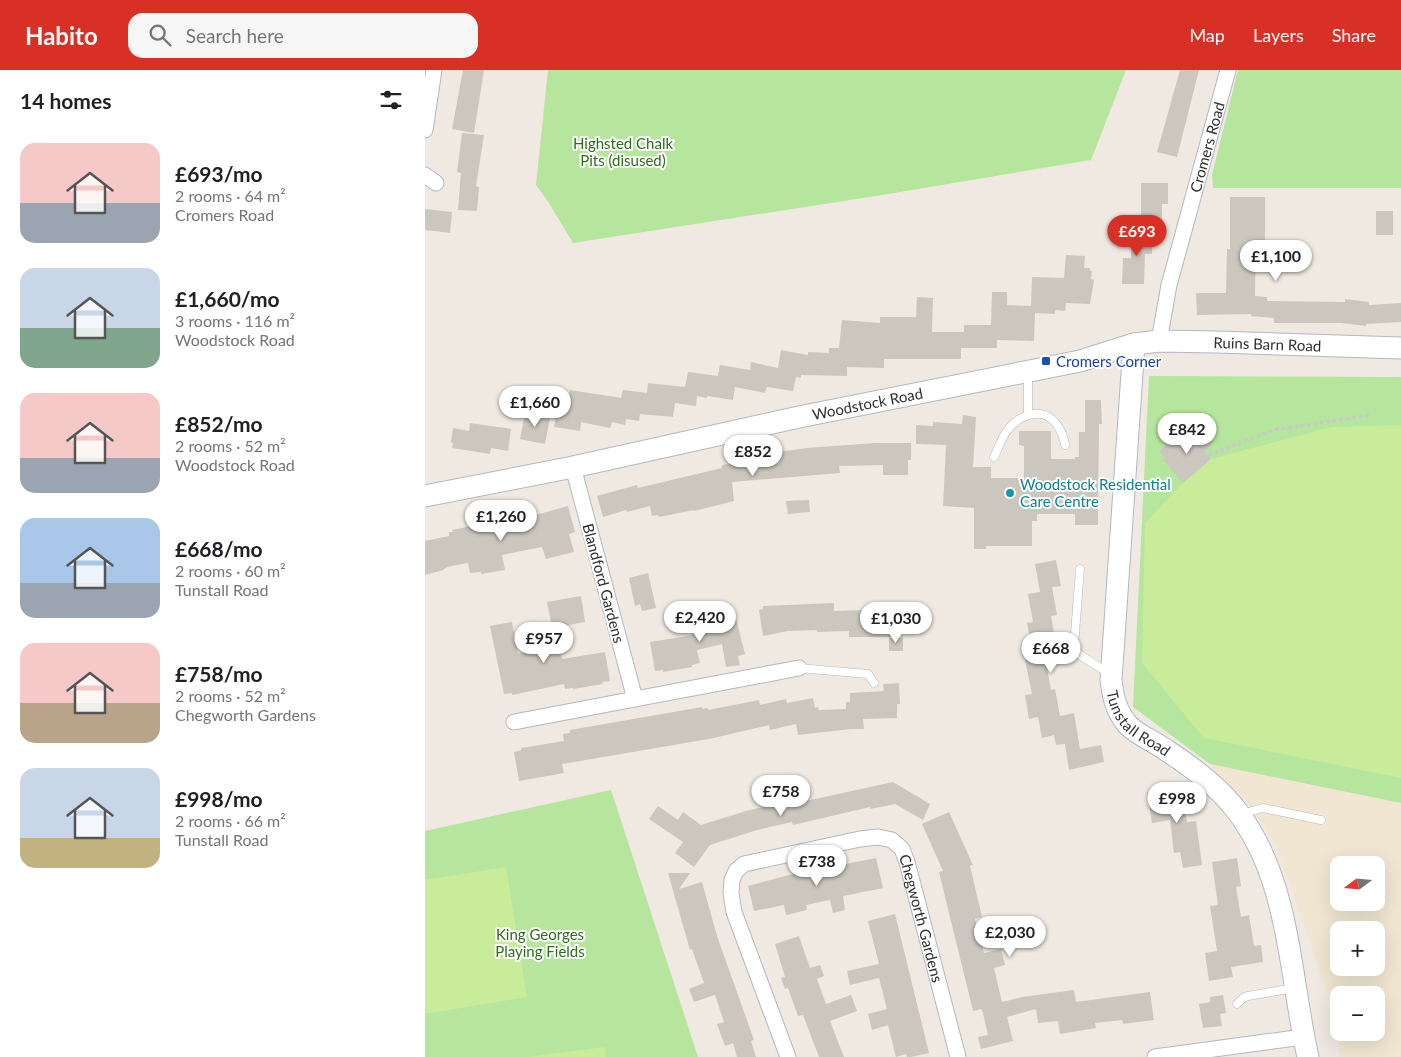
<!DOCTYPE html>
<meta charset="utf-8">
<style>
:root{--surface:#fff;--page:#f6f6f6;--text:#202124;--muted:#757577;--accent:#d93025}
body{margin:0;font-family:Lato,sans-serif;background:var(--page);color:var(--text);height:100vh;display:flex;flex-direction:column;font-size:19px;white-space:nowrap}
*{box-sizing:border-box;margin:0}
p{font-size:16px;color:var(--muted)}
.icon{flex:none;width:28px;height:28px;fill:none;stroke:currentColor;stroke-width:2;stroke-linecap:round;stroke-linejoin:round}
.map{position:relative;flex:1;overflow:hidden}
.drawer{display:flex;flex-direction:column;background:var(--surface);width:425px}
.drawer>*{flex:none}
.needle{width:32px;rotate:254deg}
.buttons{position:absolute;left:905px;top:786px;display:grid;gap:10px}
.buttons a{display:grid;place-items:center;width:55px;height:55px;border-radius:10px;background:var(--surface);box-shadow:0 5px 20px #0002;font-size:25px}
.price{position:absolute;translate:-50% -42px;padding:0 11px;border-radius:18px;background:#fff;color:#222;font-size:16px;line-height:32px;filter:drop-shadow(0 1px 2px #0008)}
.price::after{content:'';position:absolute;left:50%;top:30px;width:15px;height:11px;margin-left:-8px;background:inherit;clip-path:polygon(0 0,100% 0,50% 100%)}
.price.current{background:var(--accent);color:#fff}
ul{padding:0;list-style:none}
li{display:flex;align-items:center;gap:15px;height:125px;padding:0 20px}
li span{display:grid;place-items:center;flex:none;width:140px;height:100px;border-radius:15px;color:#555}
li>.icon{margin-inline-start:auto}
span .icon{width:60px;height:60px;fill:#fffc;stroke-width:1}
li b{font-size:21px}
h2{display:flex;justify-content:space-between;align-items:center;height:60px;padding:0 20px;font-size:21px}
header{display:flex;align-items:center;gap:30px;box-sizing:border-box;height:70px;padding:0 25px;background:var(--accent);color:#fff}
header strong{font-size:24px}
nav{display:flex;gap:28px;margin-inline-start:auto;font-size:18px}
.search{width:350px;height:45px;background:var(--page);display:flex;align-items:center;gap:12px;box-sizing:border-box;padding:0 18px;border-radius:15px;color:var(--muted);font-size:19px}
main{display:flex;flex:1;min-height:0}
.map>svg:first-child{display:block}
</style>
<header>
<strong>Habito</strong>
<div class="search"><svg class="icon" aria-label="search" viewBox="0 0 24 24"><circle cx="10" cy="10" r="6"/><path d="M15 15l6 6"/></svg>Search here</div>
<nav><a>Map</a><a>Layers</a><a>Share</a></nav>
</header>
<main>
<section class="drawer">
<h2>14 homes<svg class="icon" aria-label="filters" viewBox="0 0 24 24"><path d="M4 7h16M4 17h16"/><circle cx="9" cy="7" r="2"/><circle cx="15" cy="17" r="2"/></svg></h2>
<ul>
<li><span style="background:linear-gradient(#f6c9c9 60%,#9aa5b1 0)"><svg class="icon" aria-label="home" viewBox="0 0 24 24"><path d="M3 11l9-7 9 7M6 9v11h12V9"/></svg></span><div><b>£693/mo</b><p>2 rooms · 64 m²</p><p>Cromers Road</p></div></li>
<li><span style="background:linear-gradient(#c9d6e8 60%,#7fa58c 0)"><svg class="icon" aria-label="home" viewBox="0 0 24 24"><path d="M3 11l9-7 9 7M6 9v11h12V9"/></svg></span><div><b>£1,660/mo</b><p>3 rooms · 116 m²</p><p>Woodstock Road</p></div></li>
<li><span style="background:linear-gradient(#f6c9c9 65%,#9aa5b1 0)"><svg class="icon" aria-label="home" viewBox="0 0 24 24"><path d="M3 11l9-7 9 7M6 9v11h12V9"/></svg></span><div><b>£852/mo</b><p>2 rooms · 52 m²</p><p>Woodstock Road</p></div></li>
<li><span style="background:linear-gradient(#a9c7e8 65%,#9aa5b1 0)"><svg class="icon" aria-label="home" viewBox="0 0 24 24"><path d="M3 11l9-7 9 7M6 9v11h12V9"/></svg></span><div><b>£668/mo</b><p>2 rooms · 60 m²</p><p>Tunstall Road</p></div></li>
<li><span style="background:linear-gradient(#f6c9c9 60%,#b9a48a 0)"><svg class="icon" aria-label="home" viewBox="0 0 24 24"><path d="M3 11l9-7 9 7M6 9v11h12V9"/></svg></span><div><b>£758/mo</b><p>2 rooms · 52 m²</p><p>Chegworth Gardens</p></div></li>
<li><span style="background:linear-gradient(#c9d6e8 70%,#c2b280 0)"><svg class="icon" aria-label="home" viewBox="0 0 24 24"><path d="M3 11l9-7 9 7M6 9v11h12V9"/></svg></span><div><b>£998/mo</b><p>2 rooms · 66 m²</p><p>Tunstall Road</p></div></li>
</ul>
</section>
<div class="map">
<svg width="976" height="987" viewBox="0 0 976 987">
<rect width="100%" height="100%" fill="#efe9e1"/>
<path fill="#f0e6d1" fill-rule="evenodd" d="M785 694 976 733V987H913L914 976 910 945 850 772 821 730 799 715ZM914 795H951V832H914ZM914 860H951V898H914ZM914 925H951V962H914Z"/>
<g fill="#b6e59e">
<polygon points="123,0 701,0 666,90 457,125 148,173 124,133 111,115"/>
<polygon points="813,0 976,0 976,118 788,118 787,105"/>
<polygon points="724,306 976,307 976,733 785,694 708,637"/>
<polygon points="186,720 273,987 0,987 0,761"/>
</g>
<g fill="#c9ec9a">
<polygon points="976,355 976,708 779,668 717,593 720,453 758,413 786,389 907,357"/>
<polygon points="81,797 102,927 0,944 0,810"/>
<polygon points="180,977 181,987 102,987"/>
</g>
<g fill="#cbc7bf">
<polygon points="38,0 59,0 49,63 27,59"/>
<polygon points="755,0 774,0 752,87 732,82"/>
<polygon points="37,63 59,65 51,116 54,117 52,141 33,140 36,103 32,102"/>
<polygon points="716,113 743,113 743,134 737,134 737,154 716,154"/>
<polygon points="805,127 840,127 840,171 831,171 830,226 842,227 842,231 920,232 920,229 944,232 944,235 976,233 976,252 941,254 941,256 916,253 849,253 849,248 826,246 826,244 772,245 771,223 801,223 802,179 805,179"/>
<polygon points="0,139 27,142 25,163 0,160"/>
<rect x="951" y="141" width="17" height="24"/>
<polygon points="706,159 727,159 727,184 720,184 719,214 697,214 698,188 706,188"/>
<polygon points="641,185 660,186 659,198 665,198 665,201 667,201 666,209 669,210 665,234 641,233 640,241 630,240 630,244 610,243 609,271 572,270 572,278 536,278 536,289 459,289 459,298 422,297 422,306 376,305 376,308 371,307 368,321 342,317 340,323 310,317 308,330 282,326 282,328 272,326 271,336 250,333 248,347 215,344 214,351 201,349 200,355 187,352 185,358 156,352 155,361 129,357 133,336 142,337 145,320 196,328 198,320 222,323 223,313 260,317 263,302 293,306 295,295 325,300 326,292 353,298 356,280 383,285 383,282 404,283 404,278 414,278 417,250 455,253 455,247 491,247 492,227 508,228 507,262 539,262 539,255 566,255 567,222 582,222 582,235 606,236 607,207 639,208"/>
<polygon points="660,330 676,330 677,354 674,354 673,455 650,455 650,444 612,444 612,451 607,451 607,476 561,476 561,479 549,479 549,438 518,436 521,375 491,374 491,355 508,356 508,352 537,354 538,345 551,347 548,397 566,397 566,408 599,408 599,376 594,375 594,361 626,361 626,389 650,389 650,387 654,387 654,362 660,362"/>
<polygon points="100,343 125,348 120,374 95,369"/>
<polygon points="45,353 86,359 83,381 66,378 65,384 27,378 28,373 26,372 28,358 44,361"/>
<polygon points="776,361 787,374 779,381 786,389 758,413 738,390 740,388 734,381 753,365 759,371 766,365 768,367"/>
<polygon points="450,373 486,373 486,390 483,390 483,405 458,405 458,395 414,396 415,403 307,412 309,431 269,441 269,440 234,447 233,445 227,446 225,436 202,442 201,440 178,447 172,426 212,415 213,418 297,398 297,395 354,387 353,382 382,378"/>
<polygon points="384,430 385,442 363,444 361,431"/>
<polygon points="143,436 150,462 144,464 149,482 121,489 117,477 77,485 80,500 56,504 56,502 45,503 43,493 22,497 18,500 0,505 0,471 24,466 24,462 28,462 27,460 107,444 107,446"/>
<polygon points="631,490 636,516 627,517 632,545 626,546 631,574 621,576 624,592 621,593 626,620 630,619 635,646 649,643 655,679 676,675 679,692 644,700 640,674 631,675 629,665 617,668 613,647 604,649 600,625 607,624 599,585 608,584 602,553 608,552 603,524 615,522 610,494"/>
<polygon points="223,503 231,538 217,541 215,534 210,536 204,508"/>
<polygon points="156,526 160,552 127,558 122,532"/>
<polygon points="409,533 409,541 473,539 473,567 424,567 424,561 392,562 392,560 363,561 338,566 334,540 338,539 338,536"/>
<polygon points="300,540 302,546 310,545 320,584 313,586 315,595 301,597 297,574 272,580 275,593 267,595 267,597 238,602 238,600 230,601 225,572 268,565 265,547"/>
<polygon points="87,552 93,584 117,579 114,563 130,560 137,589 180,582 185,611 177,612 178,614 148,619 148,618 140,619 139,614 87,625 87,623 79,624 65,556"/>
<rect x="464" y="568" width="14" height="13"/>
<polygon points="474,613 475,634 472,634 472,648 438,649 439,659 426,659 373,665 371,654 345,660 344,655 284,669 137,694 139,703 94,711 89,682 96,680 96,678 139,671 138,664 145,663 145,660 277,637 277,639 283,638 283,640 334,630 335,635 361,629 362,633 388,628 390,638 393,637 394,640 421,639 421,632 425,632 425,623 459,621 458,614"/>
<polygon points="468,712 505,734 498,750 470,734 445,739 445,737 368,755 367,752 332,760 285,775 269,797 250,783 258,772 224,749 233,736 253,750 258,742 276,755 321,741 354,733 354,736 381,730 381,731"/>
<polygon points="757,717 762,752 771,751 777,795 758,798 755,782 749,783 745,750 727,753 722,722"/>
<polygon points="524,742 548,795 545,796 557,847 550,849 559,883 576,879 580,895 569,898 577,932 597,927 649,920 651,932 725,922 729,950 698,954 697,950 670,953 671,958 635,964 633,951 613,953 611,939 582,947 588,971 556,979 553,967 563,965 557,939 548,941 514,802 518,801 497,754"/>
<polygon points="451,788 458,818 418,826 420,840 408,843 405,830 381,835 382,840 361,845 359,835 329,841 323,816 360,806"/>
<polygon points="812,788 816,816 811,817 816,847 824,845 829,876 836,875 838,892 806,897 808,907 784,911 780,883 792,881 785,836 793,835 787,792"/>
<polygon points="243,803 265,803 254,819 277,812 292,866 329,970 326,971 331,987 312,987 308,973 300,976 292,954 299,952 290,925 269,932 264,919 279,913 267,879 265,880"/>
<polygon points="470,844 504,983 486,987 482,987 481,984 471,987 463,955 447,960 443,944 462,939 454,908 425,915 422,901 454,894 443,851"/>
<polygon points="374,866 385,898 395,895 399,906 392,909 401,934 426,925 432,941 405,951 419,987 394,987 378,945 373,946 363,918 360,919 356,908 360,907 350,874"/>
<polygon points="798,925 801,943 795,944 797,956 778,958 774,934 785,932 785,927"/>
</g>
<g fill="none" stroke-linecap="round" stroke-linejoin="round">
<g stroke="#b4b7c1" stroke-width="9">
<g id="lane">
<polyline points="603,303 603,344"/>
<path d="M569 387C573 379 576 370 581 362 595 343 622 334 635 360 638 364 639 370 640 375"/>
<polyline points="655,499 649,576 655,585 685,604"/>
<polyline points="374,598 443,604 449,613"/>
<polyline points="816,744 838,738 896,750"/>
<polyline points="812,934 818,928 823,926 869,918"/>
</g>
</g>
<g stroke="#b4b7c1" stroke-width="17">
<g id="street">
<polyline points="0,60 9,0"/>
<polyline points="0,105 11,113"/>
<path id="s1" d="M734 271 744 215 803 0"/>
<polyline points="210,629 374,598"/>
<polyline points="89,652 210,629 148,397"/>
<path id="s2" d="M363 987 309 842 306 823 307 810 311 801 319 794 435 769 453 767 467 770 477 779 482 792 533 987"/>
<polyline points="730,987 878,967"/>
</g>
</g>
<g stroke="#b4b7c1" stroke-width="23">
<g id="secondary">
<path id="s3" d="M709 274 686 610C688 627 691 641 703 655 711 664 730 672 741 680 764 695 790 714 808 736 865 805 864 903 883 987"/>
<path id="s4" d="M0 426 148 397 374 347 655 291 709 274 734 271 791 272 976 278"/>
</g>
</g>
<polyline stroke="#c9c9c9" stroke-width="3" stroke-dasharray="4 2.5" stroke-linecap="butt" points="783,385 849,360 944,345"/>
<use href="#lane" stroke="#fff" stroke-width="8"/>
<use href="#street" stroke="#fff" stroke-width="15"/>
<use href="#secondary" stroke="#fff" stroke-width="21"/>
</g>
<rect fill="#1a4fb4" stroke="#fff" stroke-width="2" x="616" y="286" width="10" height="10" rx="2.5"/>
<circle fill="#0f9aa8" stroke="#fff" stroke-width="2" cx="585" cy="423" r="5"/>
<g text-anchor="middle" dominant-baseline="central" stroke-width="4" stroke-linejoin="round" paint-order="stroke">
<g font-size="15" fill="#2c6e1b" stroke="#fff">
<text x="198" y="73">Highsted Chalk<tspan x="198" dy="17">Pits (disused)</tspan></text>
<text x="115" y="864">King Georges<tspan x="115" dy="17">Playing Fields</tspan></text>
</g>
<g font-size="15" fill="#2e2e2e" stroke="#fff">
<text stroke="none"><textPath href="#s1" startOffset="200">Cromers Road</textPath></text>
<text stroke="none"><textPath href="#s4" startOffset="859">Ruins Barn Road</textPath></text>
<text stroke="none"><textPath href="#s4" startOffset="452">Woodstock Road</textPath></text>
<text transform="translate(179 513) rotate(75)">Blandford Gardens</text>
<text stroke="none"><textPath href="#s3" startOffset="391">Tunstall Road</textPath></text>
<text stroke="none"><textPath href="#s2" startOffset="444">Chegworth Gardens</textPath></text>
</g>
<g font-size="15" fill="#164399" stroke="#fff" text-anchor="start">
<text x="631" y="291">Cromers Corner</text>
</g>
<g font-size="15" fill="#0d838f" stroke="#fff" text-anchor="start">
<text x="595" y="414">Woodstock Residential<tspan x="595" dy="17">Care Centre</tspan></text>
</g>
</g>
</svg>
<div class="buttons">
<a><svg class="needle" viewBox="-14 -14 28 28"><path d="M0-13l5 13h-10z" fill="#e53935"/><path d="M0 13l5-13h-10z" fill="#757577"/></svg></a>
<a>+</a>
<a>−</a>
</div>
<b class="price current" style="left:712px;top:187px">£693</b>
<b class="price" style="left:851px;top:212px">£1,100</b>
<b class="price" style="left:110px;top:358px">£1,660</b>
<b class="price" style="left:762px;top:385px">£842</b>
<b class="price" style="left:328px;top:407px">£852</b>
<b class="price" style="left:76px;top:472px">£1,260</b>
<b class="price" style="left:275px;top:573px">£2,420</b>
<b class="price" style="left:471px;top:574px">£1,030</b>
<b class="price" style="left:119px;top:594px">£957</b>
<b class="price" style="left:626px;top:604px">£668</b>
<b class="price" style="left:356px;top:747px">£758</b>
<b class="price" style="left:752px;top:754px">£998</b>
<b class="price" style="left:392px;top:817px">£738</b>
<b class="price" style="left:585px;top:888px">£2,030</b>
</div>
</main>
